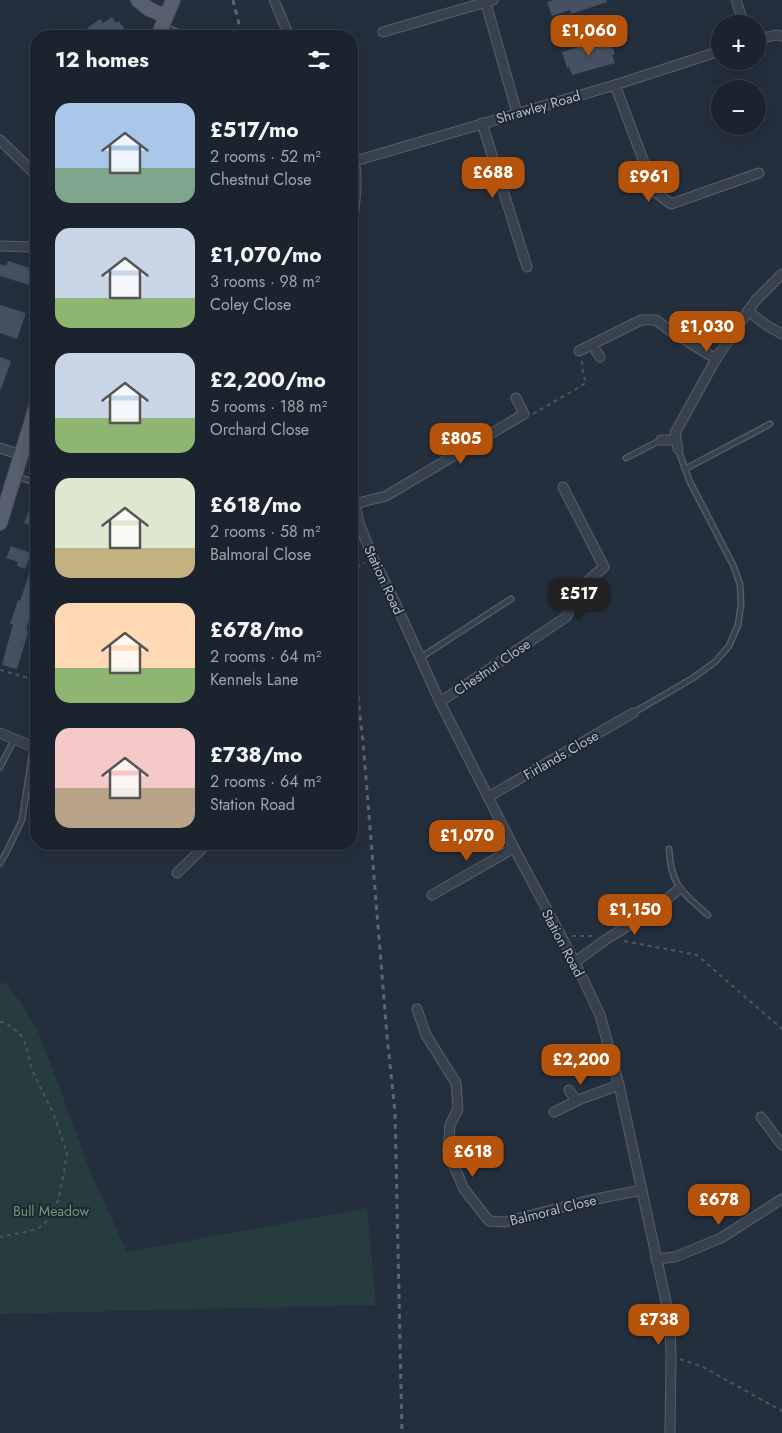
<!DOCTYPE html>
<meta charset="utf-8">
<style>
:root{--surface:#1b232e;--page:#282f3a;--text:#f1f3f6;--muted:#a0a4aa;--line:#39404a;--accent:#b45309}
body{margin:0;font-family:Jost,sans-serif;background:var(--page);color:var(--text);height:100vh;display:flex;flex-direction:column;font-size:19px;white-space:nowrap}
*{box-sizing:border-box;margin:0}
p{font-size:16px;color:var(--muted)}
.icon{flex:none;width:28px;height:28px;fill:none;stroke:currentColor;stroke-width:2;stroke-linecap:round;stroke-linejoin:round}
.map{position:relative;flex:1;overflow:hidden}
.panel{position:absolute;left:30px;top:30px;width:328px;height:820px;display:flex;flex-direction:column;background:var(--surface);border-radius:20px;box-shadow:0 5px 20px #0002,0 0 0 1px var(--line)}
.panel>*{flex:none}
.buttons{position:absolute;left:711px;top:15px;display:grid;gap:10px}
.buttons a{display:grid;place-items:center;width:55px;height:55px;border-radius:50%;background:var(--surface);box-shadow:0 5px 20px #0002,0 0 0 1px var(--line);font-size:25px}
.price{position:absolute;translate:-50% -42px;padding:0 11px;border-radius:10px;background:var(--accent);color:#fff;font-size:16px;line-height:32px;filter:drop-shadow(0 1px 2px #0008)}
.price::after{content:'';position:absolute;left:50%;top:30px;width:15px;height:11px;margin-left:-8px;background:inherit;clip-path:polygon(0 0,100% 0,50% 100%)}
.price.selected{background:#222;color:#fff}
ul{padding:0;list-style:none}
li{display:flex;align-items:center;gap:15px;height:125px;padding:0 25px}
li span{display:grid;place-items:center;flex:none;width:140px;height:100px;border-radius:15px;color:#555}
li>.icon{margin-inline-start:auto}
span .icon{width:60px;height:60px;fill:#fffc;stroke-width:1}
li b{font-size:21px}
h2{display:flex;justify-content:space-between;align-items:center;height:60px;padding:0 25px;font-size:21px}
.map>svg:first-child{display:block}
</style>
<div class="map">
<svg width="782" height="1433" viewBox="0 0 782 1433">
<rect width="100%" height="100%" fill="#242f3e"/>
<polygon fill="#263c3f" points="4,982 21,1003 40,1036 91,1173 127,1252 367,1208 376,1305 0,1314 0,984"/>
<g fill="#455162">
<polygon points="554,0 606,0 607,2 571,14 570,10 552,16 547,2"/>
<polygon points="112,17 116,23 119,21 126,31 123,33 125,36 93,36 87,28 100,19 103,23"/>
<polygon points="604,39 605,43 611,42 615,54 612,55 615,63 572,75 569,67 567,68 562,52"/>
<polygon points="8,261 36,270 36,287 0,276 0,264 6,266"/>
<polygon points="0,305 26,313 17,339 0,333"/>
<polygon points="0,357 11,361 1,389 0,389"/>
<polygon points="36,492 36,528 24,523"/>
<polygon points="11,546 31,553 25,569 17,566 18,562 6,558"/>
<polygon points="29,574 36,576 36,606 34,606 26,629 28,629 27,632 28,633 17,669 2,665 13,624 10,624 18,600 20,601"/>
</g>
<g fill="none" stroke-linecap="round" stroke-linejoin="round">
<g stroke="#565f6c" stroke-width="7">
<g id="lane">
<polyline points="164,26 186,36"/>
<polyline points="626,458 661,440"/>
<polyline points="685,469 770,424"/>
<polyline points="16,476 36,483"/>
<polyline points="420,658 511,599"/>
<polyline points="633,713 693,678 715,662 729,646 738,625 741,604 740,584 733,565 689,480 678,449"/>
<polyline points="0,767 14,740"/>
<path d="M669 849C671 886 682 892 708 915"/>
<polyline points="0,863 6,853 22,820 33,748"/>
</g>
</g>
<g stroke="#565f6c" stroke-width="11">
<g id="street">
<polyline points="274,0 289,36"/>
<polyline points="485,0 517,113"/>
<polyline points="736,0 744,24"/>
<polyline points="383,32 493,0"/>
<polyline points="758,39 776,35 782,36"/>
<polyline points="615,85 655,192 671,204 759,173"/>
<polyline points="482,123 527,267"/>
<polyline points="0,140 36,175"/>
<path d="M351 155C361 172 354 209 351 229"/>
<polyline points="355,161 615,85 720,51"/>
<polyline points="0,246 33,247 36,248"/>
<polyline points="748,311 766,325 782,334"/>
<polyline points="592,345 600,357"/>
<polyline points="579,351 641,320 656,320 672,332 716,359"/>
<polyline points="661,440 676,440"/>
<polyline points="0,448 21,455"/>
<polyline points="678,449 675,433 716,359 748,311 756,300 782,274"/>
<polyline points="351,484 359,523 373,558 394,600 440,702 514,848 575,962 600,1015 619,1085 670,1320 671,1356 670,1433"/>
<polyline points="354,504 386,496 524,414 516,398"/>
<polyline points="440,702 566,617 577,599 582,586 604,567 563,487"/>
<polyline points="0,733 36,748"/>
<polyline points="488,797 633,713"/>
<polyline points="177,873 207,844"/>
<polyline points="432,895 514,848"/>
<polyline points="575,962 608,938 650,913 679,889"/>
<polyline points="417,1009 426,1035 456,1083 458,1109 450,1125 448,1152 464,1189 489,1221 505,1222 586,1201 642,1190"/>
<polyline points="569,1090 576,1101"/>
<polyline points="554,1112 581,1099 619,1085"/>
<polyline points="761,1117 782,1145"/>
<polyline points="656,1259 675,1257 721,1238 782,1199"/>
</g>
</g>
<g stroke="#414a57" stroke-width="16">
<g id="primary">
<polyline points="138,0 149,9 165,16"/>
<polyline points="158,36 173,0"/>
<polyline points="0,523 36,407"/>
</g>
</g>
<g stroke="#44595c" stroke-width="2" stroke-dasharray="4 4" stroke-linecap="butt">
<polyline points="533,414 586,383 583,373 582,361"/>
<polyline points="351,573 355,568 365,563"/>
<polyline points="0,670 36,680"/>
<polyline points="572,936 592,936"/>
<polyline points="624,941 697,955 782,1029"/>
<polyline points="0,1022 4,1022 13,1028 21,1035 26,1045 32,1070 54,1115 67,1153 62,1183 58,1200 54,1212 47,1221 40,1227 30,1231 0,1237"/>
<polyline points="680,1359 703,1367 782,1411"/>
</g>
<use href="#lane" stroke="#38414e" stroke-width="4.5"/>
<use href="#street" stroke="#38414e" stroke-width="9"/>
<use href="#primary" stroke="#56606e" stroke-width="14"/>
<g stroke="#5a6575" stroke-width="3" stroke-dasharray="5 5" stroke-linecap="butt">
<polyline points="233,0 242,36"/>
<polyline points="351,636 363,742 387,1036 395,1112 402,1433"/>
</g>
</g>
<g text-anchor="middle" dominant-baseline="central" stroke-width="4" stroke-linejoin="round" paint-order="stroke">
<g font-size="14" fill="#b4bcc9" stroke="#1d2633">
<text transform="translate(538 107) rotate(-16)">Shrawley Road</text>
<text transform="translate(384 580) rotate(65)">Station Road</text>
<text transform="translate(492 667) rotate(-34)">Chestnut Close</text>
<text transform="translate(561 755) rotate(-30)">Firlands Close</text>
<text transform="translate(563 943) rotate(62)">Station Road</text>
<text transform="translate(553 1210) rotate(-14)">Balmoral Close</text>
</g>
<g font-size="14" fill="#6b9a76" stroke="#1d2633">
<text x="51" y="1211">Bull Meadow</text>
</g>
</g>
</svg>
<div class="buttons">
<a>+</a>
<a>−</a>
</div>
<b class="price" style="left:589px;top:57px">£1,060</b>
<b class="price" style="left:493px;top:199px">£688</b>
<b class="price" style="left:649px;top:203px">£961</b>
<b class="price" style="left:707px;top:353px">£1,030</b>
<b class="price" style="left:461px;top:465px">£805</b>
<b class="price selected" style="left:579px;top:620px">£517</b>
<b class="price" style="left:467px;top:862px">£1,070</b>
<b class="price" style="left:635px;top:936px">£1,150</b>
<b class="price" style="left:581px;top:1086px">£2,200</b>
<b class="price" style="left:473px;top:1178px">£618</b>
<b class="price" style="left:719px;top:1226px">£678</b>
<b class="price" style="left:659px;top:1346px">£738</b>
<section class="panel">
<h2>12 homes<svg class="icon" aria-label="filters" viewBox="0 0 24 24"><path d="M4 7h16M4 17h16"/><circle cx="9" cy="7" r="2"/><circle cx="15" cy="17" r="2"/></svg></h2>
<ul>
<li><span style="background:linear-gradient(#a9c7e8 65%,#7fa58c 0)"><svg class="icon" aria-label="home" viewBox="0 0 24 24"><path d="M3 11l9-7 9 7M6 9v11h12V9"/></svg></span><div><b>£517/mo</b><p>2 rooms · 52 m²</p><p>Chestnut Close</p></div></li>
<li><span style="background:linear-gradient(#c9d6e8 70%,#8fb573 0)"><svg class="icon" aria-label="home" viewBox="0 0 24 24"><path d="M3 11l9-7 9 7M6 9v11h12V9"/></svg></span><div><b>£1,070/mo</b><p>3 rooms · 98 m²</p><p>Coley Close</p></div></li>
<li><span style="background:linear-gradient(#c9d6e8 65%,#8fb573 0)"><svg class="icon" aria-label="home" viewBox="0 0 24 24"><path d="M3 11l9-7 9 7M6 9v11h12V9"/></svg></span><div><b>£2,200/mo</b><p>5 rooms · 188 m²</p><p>Orchard Close</p></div></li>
<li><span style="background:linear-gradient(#dfe7d0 70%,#c2b280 0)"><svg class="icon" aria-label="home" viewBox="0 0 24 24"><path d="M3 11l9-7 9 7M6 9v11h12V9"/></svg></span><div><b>£618/mo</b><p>2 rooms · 58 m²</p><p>Balmoral Close</p></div></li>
<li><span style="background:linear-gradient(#ffd9b3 65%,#8fb573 0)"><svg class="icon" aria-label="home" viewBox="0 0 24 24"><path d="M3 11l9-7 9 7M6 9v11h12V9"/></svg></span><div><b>£678/mo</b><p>2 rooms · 64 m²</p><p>Kennels Lane</p></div></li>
<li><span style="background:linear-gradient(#f6c9c9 60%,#b9a48a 0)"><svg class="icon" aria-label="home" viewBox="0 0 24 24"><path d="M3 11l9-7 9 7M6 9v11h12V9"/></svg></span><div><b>£738/mo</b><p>2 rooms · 64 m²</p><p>Station Road</p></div></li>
</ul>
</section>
</div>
